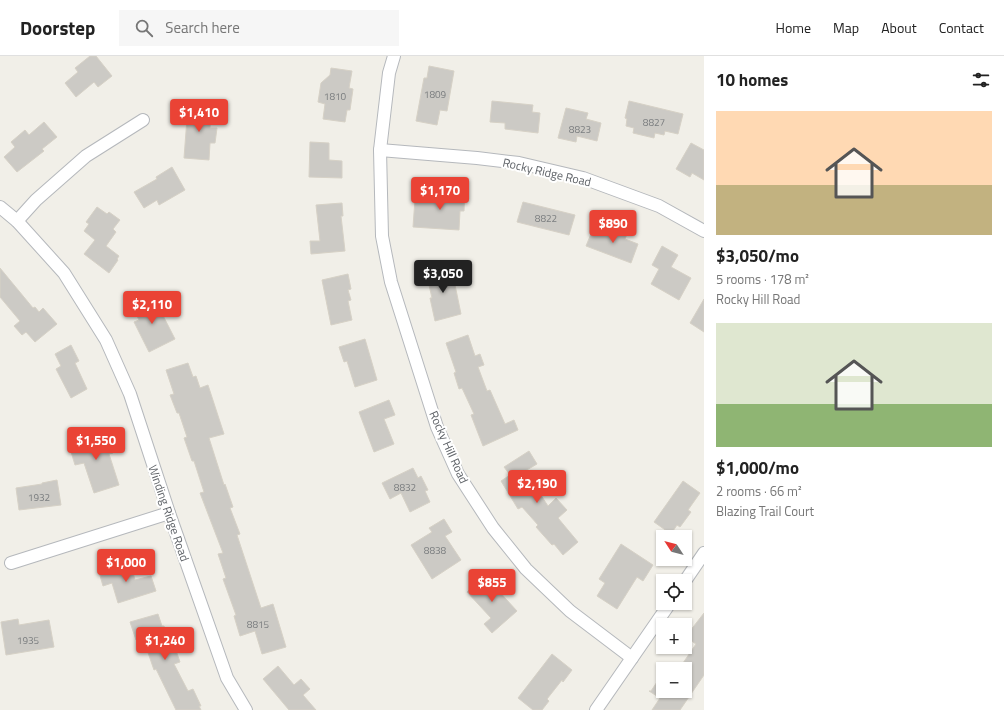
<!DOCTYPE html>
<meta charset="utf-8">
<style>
:root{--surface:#fff;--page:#f6f6f6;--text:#222;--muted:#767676;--line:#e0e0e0;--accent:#ea4335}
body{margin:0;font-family:"Titillium Web",sans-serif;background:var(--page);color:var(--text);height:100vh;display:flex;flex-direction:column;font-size:15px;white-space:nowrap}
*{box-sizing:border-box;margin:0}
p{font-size:13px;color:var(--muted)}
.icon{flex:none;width:22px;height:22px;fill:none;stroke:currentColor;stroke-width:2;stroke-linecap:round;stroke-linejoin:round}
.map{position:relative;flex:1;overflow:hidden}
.sheet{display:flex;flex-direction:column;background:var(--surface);width:300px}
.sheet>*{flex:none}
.needle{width:26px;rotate:306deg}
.controls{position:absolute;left:656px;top:474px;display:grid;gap:8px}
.controls a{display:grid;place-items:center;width:36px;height:36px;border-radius:0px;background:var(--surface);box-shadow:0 1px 3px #0004;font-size:20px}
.price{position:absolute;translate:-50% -34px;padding:0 9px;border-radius:4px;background:var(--accent);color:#fff;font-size:13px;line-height:26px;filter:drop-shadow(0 1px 2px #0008)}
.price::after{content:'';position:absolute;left:50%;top:24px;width:12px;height:9px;margin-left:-6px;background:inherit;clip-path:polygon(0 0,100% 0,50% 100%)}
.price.selected{background:#222;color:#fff}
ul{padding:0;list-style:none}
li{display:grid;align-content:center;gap:8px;height:212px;padding:0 12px}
li span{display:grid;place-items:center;height:124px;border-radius:0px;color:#555}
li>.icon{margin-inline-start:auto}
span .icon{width:72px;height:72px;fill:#fffc;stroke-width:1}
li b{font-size:17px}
h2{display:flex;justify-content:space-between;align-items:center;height:48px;padding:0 12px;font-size:17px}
header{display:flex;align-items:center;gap:24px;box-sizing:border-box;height:56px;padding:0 20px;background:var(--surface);border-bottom:1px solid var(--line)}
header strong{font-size:19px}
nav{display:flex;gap:22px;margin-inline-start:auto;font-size:14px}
.search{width:280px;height:36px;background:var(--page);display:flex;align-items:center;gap:10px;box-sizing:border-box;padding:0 14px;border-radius:0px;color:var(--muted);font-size:15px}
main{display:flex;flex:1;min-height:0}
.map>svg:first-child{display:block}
</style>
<header>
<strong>Doorstep</strong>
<div class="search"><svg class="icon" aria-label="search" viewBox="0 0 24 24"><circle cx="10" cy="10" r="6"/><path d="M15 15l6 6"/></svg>Search here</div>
<nav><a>Home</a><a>Map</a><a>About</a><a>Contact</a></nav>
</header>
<main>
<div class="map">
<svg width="704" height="654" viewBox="0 0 704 654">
<rect width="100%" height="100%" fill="#f1efe8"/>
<g fill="#cccac5" stroke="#d6d1c6">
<polygon points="90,0 96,0 112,20 98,31 94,26 76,41 65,27 78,16 75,12"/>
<polygon points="429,10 454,15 447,55 440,54 437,69 416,65 424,22 427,22"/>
<polygon points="331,12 352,15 349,32 353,33 350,54 347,54 345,66 323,63 325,48 318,46 321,27 330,19"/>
<polygon points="492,45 533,49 532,56 540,57 538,77 505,73 505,67 490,66"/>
<polygon points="629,45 683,58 678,78 665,75 664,79 655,77 654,82 633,77 634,72 626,70 627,63 625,62"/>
<polygon points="188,49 211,51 210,72 217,72 215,87 210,87 209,104 184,102"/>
<polygon points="566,52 588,57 586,63 601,67 597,85 577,80 576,86 558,82"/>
<polygon points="44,66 57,81 42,93 44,95 17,116 4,101 15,91 11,86 25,74 29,79"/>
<polygon points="310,86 329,87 329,104 342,105 342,122 309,121"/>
<polygon points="691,87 704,94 704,124 692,117 690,121 676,113"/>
<polygon points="172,111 185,134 159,149 157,144 144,152 134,136 157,123 156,121"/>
<polygon points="449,132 465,133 464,155 460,155 459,174 413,171 415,143 424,144 424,142 448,144"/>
<polygon points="523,146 575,159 569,179 517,166"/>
<polygon points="342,147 343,160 341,160 345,195 311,198 310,185 320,185 316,149"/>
<polygon points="97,151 107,158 109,156 120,164 113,173 116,176 106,190 119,200 117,203 118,204 109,217 84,198 95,184 84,175 89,168 86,166"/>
<polygon points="608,171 627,178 625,183 638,188 631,207 586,190 593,173 606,178"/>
<polygon points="662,190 678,199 671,211 691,222 679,244 651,228 659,213 652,209"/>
<polygon points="448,211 451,225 454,224 461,258 435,265 430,242 432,242 426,216"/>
<polygon points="0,212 33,252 35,251 39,256 43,252 57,268 35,286 26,276 22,279 14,270 20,265 0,241"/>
<polygon points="348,218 351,233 348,234 351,244 348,245 352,264 331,269 322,224"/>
<polygon points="153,240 175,283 149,296 134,266 139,264 132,250"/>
<polygon points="704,243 704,276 690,267"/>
<polygon points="468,279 475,300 480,298 484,309 478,311 487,335 490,334 505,368 514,364 518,374 483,390 471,359 474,358 462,332 459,333 454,317 456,316 446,287"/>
<polygon points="365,283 377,324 355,331 347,305 344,306 339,291"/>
<polygon points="71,289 79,305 75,307 87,333 71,342 56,313 61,310 55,298"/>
<polygon points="188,307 193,321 196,320 200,332 208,329 224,378 209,382 224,429 225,428 233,451 230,452 240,478 237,479 261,552 273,548 286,591 262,598 255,575 240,580 234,560 236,559 223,523 226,522 218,498 223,497 200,437 204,436 194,405 192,405 184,382 187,381 179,357 177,357 170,339 174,338 166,314"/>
<polygon points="389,344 395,359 384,363 394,388 374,396 359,356"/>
<polygon points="109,376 112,387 110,387 113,397 109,398 119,429 94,437 84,407 75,409 69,389"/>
<polygon points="529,395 537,408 525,415 548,450 556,442 567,454 558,462 578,486 563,499 554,488 552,489 536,471 538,469 522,451 518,453 501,425 510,419 504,411"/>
<polygon points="413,412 418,422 421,420 428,434 425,435 430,446 410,456 401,437 390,443 382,427"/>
<polygon points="57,424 61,449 19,454 16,432 42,428 42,427"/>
<polygon points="683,425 700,437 688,454 691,456 680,471 677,469 671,478 654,466"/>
<polygon points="444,463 452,476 445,480 461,504 432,523 411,489 432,476 429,472"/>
<polygon points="621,488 653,509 643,525 637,521 617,553 597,540 605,527 599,523"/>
<polygon points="127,506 129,514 132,513 135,524 151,520 156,535 118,547 112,527 103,530 99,516"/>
<polygon points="487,518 497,529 495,531 517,555 492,577 484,568 491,562 467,536"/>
<polygon points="704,557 704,619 680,654 652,654 660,642 649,635 651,635 663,617 663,635 685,635 685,609 683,607 696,588 687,582 691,576 690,575"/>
<polygon points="158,558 162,570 164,570 167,578 170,577 180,606 174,608 188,635 193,633 201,650 199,650 201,654 176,654 156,613 154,614 143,582 136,584 130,566"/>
<polygon points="18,563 19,569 49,564 54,591 6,599 1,566"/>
<polygon points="552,598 572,614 563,626 562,624 547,643 549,645 542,654 533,654 518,642"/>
<polygon points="278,610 294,629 301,623 310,633 303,639 316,654 289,654 263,623"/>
</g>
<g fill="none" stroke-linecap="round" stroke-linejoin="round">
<g stroke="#b5b8bc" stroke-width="14">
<g id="street">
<polyline points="394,0 389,17 380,94 382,180 391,226 437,371 458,418 493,472 526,513 570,555 632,602"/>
<polyline points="380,94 477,102 519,107 583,122 659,150 704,175"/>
<polyline points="0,151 17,165 64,217 106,284 130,338 169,457 227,622 246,654"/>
<polyline points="17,165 36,144 86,100 143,64"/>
<polyline points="11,507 169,457"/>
<polyline points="685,525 704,497"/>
<polyline points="596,654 670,547"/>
</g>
</g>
<use href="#street" stroke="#fff" stroke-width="12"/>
</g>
<g text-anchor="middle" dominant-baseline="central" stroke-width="4" stroke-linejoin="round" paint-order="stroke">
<g font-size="10" fill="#7a7d7f">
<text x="435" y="38">1809</text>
<text x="335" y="40">1810</text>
<text x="654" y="66">8827</text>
<text x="580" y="73">8823</text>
<text x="546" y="162">8822</text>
<text x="405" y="431">8832</text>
<text x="39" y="441">1932</text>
<text x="435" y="494">8838</text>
<text x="258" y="568">8815</text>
<text x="28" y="584">1935</text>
</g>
<g font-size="12" fill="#5f6368" stroke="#fff">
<text transform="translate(547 116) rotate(13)">Rocky Ridge Road</text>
<text transform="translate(449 391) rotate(66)">Rocky Hill Road</text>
<text transform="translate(169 457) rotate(71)">Winding Ridge Road</text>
</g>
</g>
</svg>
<div class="controls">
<a><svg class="needle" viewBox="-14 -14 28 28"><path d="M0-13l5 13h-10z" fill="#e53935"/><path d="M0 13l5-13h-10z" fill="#767676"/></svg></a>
<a><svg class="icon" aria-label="locate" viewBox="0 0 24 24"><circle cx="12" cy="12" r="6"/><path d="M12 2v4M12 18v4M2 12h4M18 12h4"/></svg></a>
<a>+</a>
<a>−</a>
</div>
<b class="price" style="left:199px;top:77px">$1,410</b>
<b class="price" style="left:440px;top:155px">$1,170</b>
<b class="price" style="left:613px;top:188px">$890</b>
<b class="price selected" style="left:443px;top:238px">$3,050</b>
<b class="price" style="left:152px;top:269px">$2,110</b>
<b class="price" style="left:96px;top:405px">$1,550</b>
<b class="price" style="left:537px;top:448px">$2,190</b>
<b class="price" style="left:126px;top:527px">$1,000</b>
<b class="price" style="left:492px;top:547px">$855</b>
<b class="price" style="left:165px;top:605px">$1,240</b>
</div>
<section class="sheet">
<h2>10 homes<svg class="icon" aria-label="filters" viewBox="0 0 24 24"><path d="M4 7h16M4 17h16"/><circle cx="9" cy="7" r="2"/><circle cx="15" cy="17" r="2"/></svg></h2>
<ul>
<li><span style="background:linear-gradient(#ffd9b3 60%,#c2b280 0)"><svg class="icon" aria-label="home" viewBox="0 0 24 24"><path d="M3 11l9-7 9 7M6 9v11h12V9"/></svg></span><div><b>$3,050/mo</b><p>5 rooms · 178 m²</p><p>Rocky Hill Road</p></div></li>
<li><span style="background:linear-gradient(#dfe7d0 65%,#8fb573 0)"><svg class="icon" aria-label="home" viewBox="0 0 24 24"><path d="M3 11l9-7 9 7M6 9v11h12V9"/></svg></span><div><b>$1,000/mo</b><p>2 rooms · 66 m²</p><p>Blazing Trail Court</p></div></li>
</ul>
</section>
</main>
